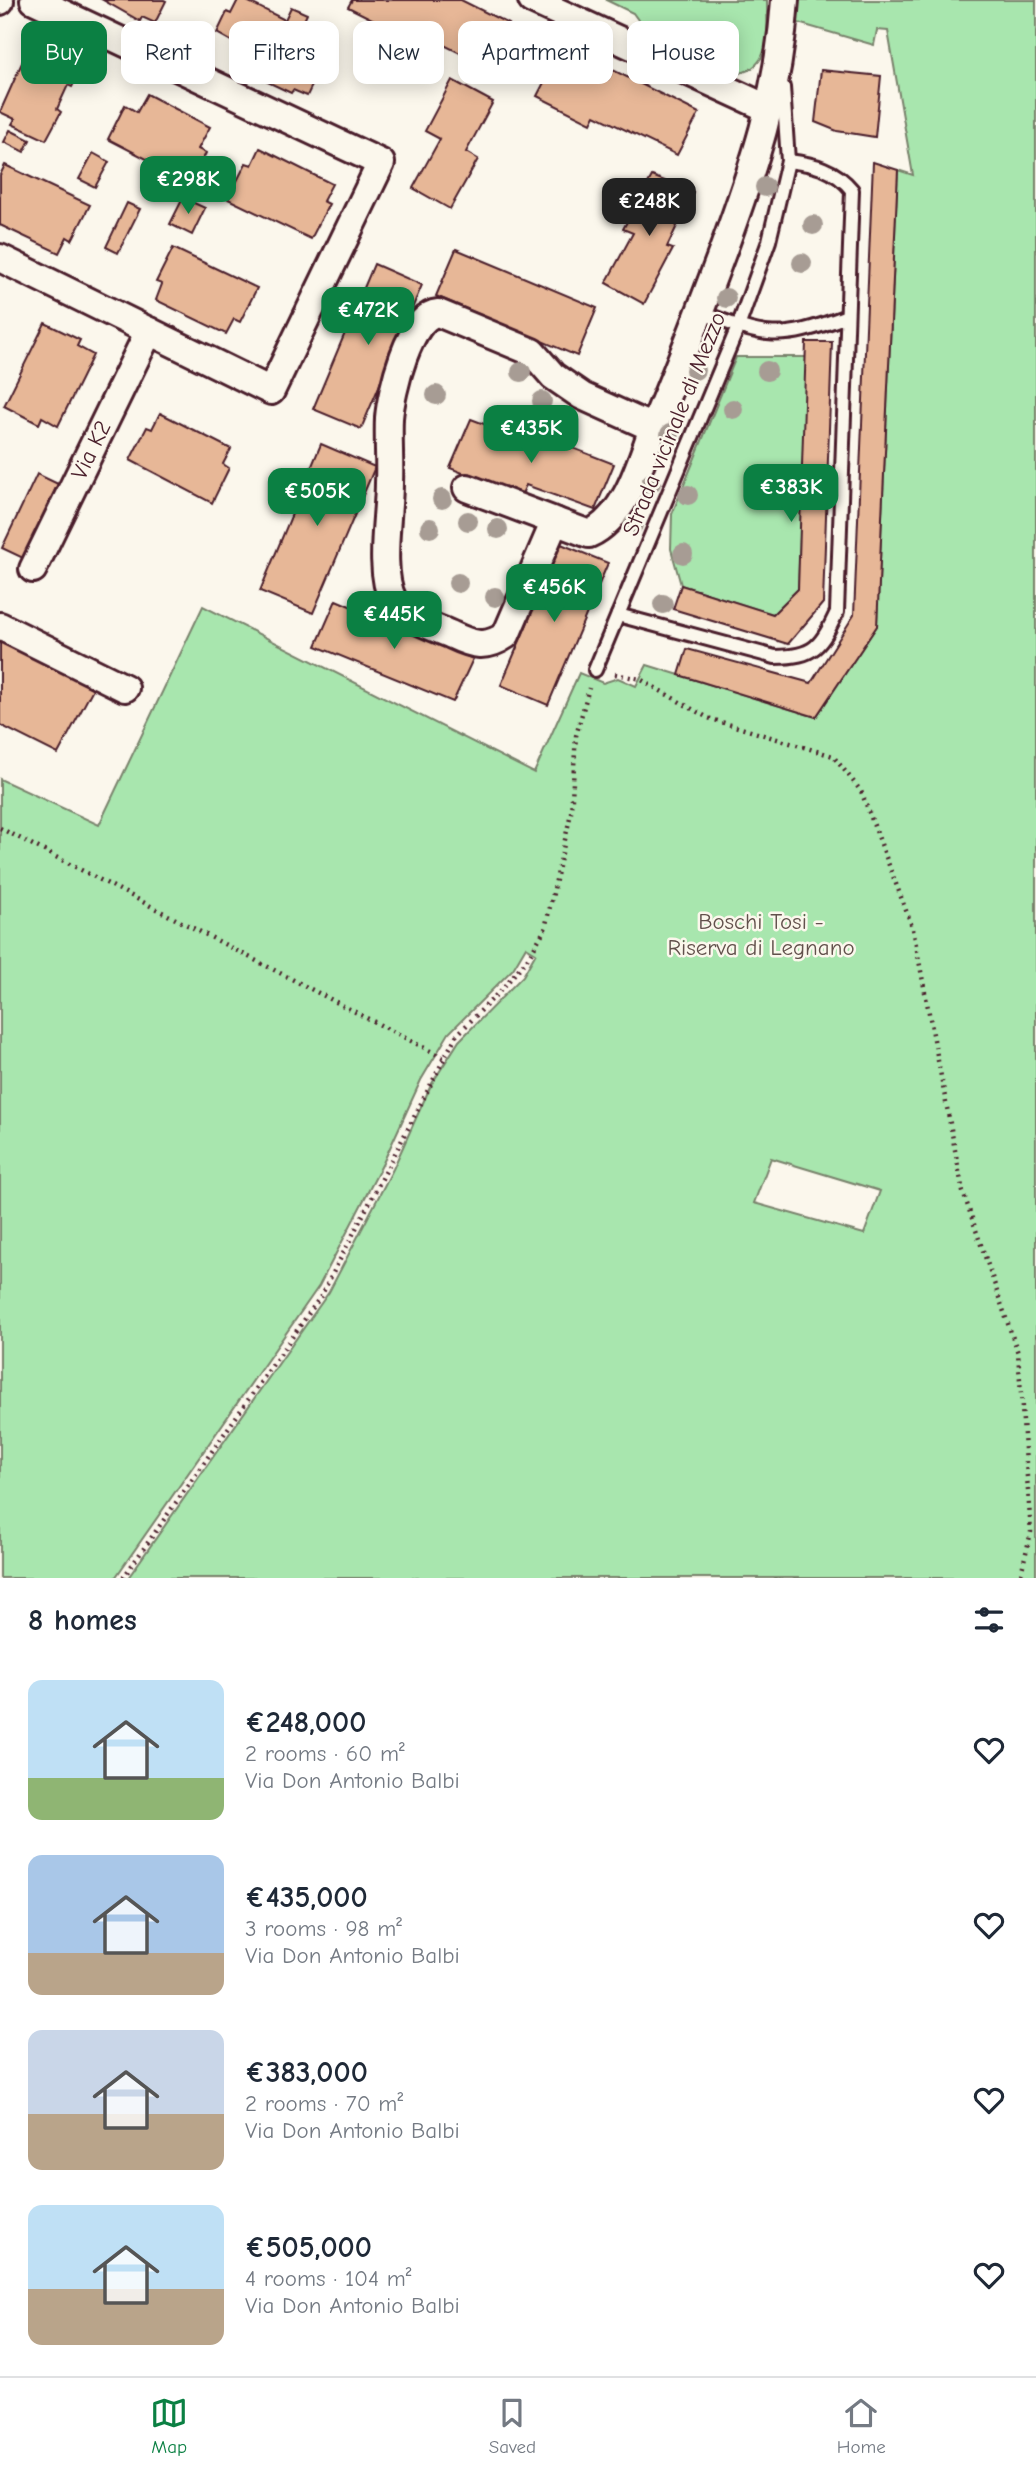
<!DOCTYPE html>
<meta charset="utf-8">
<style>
:root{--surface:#fff;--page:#f2f2f3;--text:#1f2937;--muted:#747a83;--line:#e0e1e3;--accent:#0b8043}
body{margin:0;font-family:"Comic Neue",sans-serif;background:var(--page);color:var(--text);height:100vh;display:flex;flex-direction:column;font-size:26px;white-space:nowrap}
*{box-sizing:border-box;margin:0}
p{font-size:23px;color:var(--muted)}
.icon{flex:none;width:38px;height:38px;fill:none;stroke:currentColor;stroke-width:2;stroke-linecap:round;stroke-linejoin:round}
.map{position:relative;height:1578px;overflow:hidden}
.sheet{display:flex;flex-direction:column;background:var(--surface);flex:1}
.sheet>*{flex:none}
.top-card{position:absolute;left:21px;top:21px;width:994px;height:63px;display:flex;gap:14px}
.price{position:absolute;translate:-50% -60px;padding:0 16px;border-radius:14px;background:var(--accent);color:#fff;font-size:23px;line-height:46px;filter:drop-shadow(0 2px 4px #0008)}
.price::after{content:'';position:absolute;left:50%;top:42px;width:21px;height:16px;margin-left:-10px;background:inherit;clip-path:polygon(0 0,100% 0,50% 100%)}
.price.selected{background:#222;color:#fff}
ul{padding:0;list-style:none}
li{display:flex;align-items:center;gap:21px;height:175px;padding:0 28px}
li span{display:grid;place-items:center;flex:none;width:196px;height:140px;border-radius:14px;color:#555}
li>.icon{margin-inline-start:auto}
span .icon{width:84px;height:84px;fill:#fffc;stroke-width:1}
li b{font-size:30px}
h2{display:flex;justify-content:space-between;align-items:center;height:84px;padding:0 28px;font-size:30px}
.pill{padding:0 24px;border-radius:14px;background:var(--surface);box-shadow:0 4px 18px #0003;font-size:24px;line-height:63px}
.pill.selected{background:var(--accent);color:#fff}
.tabs{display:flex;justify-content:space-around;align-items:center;height:98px;border-top:2px solid var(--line);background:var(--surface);font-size:19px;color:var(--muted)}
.tabs a{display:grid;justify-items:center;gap:4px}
.tabs .selected{color:var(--accent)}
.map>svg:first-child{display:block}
</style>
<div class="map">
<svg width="1036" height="1578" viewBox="0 0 1036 1578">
<rect width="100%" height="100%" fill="#fbf7ec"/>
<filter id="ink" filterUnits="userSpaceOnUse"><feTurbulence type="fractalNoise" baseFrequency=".0143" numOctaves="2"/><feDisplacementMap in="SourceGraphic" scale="14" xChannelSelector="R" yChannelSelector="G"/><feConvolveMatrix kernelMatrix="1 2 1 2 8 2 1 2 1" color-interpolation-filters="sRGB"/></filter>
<g filter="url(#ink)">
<g fill="#a8e6ae" stroke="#79826c" stroke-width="2" fill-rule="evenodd">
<path d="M606 0H767C767 27 773 66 740 73L643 27 633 13Z"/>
<path d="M799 0H1036V1578H128L329 1292 393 1169 431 1085 459 1041 523 976 536 953 526 947 513 969 449 1033 421 1080 383 1163 319 1286 115 1578H0V779L99 825 203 606 534 773 579 673 603 683 618 678 636 686 647 665 816 717 877 626 898 170 913 175 888 31 877 30 874 45 798 23ZM771 1158 880 1191 864 1234 754 1203Z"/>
<polygon points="736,357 807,357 798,589 773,614 681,585 671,549 672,514"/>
</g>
<g fill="#e7b797" stroke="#4a1f2b" stroke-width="2">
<polygon points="103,0 164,0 166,1 155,23 142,17 140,21"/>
<polygon points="238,0 245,0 285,20 275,39 320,60 313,73 317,75 307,96 293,90 291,93 255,76 263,59 217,33 227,12 231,14"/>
<polygon points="352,0 461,0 509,24 488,67 406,26 402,34 348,7"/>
<polygon points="291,7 307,14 297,36 281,28"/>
<polygon points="33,38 48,46 52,41 87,58 72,87 68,85 57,109 61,112 46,140 12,124 15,119 0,112"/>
<polygon points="571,60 608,79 613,70 699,113 677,155 595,115 591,123 537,96 555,61 567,67"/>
<polygon points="821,70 881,76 875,137 837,131 815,122"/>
<polygon points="452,80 493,102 466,152 478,159 450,209 413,188 440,139 425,131"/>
<polygon points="147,94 210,127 198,149 206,153 191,182 108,139 125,105 137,112"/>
<polygon points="10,130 30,140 24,152 4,142"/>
<polygon points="260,148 332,184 323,201 329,204 311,239 228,199 246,163 252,165"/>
<polygon points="93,153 109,162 95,187 79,179"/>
<polygon points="873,162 898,170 877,626 816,717 679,675 687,649 811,683 854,615"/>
<polygon points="5,165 90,205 72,240 67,237 59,253 0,225 0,175"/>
<polygon points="652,176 693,192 667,247 673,249 644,304 606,283 633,233 623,229"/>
<polygon points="183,198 205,208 192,235 170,224"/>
<polygon points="127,203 140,209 118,253 106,247"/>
<polygon points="173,248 257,288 240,322 234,319 226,334 156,300 162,284 156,282"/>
<polygon points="456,249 597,308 577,356 436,296"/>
<polygon points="374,264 422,285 361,429 313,409"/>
<polygon points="45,323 80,340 77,346 93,355 58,426 42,417 39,424 4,406"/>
<polygon points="806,342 832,342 823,603 788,644 673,609 681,585 773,614 798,589"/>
<polygon points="160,413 231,449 223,464 229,468 212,503 130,460 147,427 152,429"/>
<polygon points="471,419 537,444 542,436 614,464 595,510 526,485 521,496 450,468"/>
<polygon points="321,444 375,467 313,613 260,591"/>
<polygon points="37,474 58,484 23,558 2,548"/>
<polygon points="561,544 608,563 548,705 501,685"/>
<polygon points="336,600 473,659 453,702 316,646"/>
<polygon points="0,639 95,685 58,754 0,725"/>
</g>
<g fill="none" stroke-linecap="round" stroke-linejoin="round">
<g stroke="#4a1f2b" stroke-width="18">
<g id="lane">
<path d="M700 312C767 338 778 342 847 316"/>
<path d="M618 615 775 657C815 657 821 646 837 612L852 190C835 169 814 164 788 161"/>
<polyline points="595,670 738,327 769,241 788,161 783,87"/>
</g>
</g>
<g stroke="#4a1f2b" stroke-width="32">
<g id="street">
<polyline points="532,0 769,109"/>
<polyline points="0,1 0,0"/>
<polyline points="0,258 271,391 381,163 34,0"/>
<path d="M467 488 589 534C626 517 640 464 653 428"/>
<path d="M555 521 506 635C486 649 473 645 452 635 434 627 403 618 393 600 378 570 389 516 389 483 390 461 388 440 389 418 391 393 409 315 438 313L532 352 553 376 582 396 653 428C678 370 700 312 722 253 754 166 779 94 785 0"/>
<polyline points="33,569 149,331"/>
<polyline points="0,626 125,688"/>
</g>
</g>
<g stroke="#4a1f2b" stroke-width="4.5" stroke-dasharray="2 5" stroke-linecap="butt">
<polyline points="615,674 640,679 708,718 833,756 861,791 913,929 963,1192 1018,1353 1031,1532 1020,1578"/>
<polyline points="0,828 444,1058"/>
<polyline points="123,1578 321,1296 456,1036 501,990 528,958 545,929 571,813 576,736 589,688"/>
</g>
<use href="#lane" stroke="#fbf7ec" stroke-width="12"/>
<use href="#street" stroke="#fbf7ec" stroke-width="26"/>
</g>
<g fill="#a79c94">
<circle cx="765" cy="187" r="10"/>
<circle cx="813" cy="225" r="10"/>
<circle cx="802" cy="263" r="10"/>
<circle cx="726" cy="298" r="10"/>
<circle cx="695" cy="370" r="10"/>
<circle cx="767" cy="371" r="10"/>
<circle cx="521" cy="372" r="10"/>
<circle cx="436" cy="395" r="10"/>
<circle cx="542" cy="401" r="10"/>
<circle cx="733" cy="409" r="10"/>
<circle cx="670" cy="434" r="10"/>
<circle cx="651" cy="483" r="10"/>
<circle cx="688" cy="495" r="10"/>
<circle cx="442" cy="499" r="10"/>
<circle cx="468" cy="521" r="10"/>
<circle cx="633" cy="525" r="10"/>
<circle cx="430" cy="528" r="10"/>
<circle cx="498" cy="529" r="10"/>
<circle cx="683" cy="554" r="10"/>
<circle cx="458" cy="583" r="10"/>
<circle cx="495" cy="597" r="10"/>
<circle cx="663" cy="604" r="10"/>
</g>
</g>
<g text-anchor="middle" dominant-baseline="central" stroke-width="5" stroke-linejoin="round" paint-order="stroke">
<g font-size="23" fill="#4a1f2b" stroke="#fbf7ec">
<text transform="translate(674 424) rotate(-68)">Strada vicinale di Mezzo</text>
<text transform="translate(91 450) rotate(-64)">Via K2</text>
</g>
<g font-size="23" fill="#62514c" stroke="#fbf7ec">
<text x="761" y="921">Boschi Tosi -<tspan x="761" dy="26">Riserva di Legnano</tspan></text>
</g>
</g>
</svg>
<b class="price" style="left:188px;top:216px">€298K</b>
<b class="price selected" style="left:649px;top:238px">€248K</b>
<b class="price" style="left:368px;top:347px">€472K</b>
<b class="price" style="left:531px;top:465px">€435K</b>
<b class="price" style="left:791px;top:524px">€383K</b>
<b class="price" style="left:317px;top:528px">€505K</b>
<b class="price" style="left:554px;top:624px">€456K</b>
<b class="price" style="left:394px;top:651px">€445K</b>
<div class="top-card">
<a class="pill selected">Buy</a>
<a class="pill">Rent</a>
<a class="pill">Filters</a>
<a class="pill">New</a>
<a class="pill">Apartment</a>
<a class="pill">House</a>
</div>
</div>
<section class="sheet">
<h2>8 homes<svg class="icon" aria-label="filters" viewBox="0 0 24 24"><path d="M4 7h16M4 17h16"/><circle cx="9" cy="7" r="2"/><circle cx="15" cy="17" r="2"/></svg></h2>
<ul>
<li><span style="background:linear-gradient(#bfe0f5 70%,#8fb573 0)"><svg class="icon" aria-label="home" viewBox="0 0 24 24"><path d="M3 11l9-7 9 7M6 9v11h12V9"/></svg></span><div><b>€248,000</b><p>2 rooms · 60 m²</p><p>Via Don Antonio Balbi</p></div><svg class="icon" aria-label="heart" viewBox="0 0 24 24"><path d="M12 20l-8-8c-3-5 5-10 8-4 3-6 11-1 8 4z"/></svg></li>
<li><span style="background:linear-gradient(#a9c7e8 70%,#b9a48a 0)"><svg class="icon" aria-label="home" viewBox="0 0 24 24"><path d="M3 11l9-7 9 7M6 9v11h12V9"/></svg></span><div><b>€435,000</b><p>3 rooms · 98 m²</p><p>Via Don Antonio Balbi</p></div><svg class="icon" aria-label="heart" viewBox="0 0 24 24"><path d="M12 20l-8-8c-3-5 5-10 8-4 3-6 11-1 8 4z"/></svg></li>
<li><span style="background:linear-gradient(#c9d6e8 60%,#b9a48a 0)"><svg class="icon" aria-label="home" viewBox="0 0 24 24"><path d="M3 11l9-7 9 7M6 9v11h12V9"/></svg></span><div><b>€383,000</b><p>2 rooms · 70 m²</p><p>Via Don Antonio Balbi</p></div><svg class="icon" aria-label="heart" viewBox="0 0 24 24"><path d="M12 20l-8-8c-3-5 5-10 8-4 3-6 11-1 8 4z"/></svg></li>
<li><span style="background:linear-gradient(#bfe0f5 60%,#b9a48a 0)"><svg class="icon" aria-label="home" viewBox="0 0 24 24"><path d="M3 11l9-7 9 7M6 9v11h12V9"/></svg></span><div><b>€505,000</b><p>4 rooms · 104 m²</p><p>Via Don Antonio Balbi</p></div><svg class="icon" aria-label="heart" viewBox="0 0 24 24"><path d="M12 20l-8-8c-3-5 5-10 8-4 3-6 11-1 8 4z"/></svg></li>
</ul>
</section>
<nav class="tabs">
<a class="selected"><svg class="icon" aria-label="map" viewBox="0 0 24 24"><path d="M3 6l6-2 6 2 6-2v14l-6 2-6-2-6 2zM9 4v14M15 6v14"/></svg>Map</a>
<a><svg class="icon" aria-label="saved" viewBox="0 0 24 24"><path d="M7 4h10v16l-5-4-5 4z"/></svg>Saved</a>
<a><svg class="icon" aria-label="home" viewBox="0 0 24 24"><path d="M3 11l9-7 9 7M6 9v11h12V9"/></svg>Home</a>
</nav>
